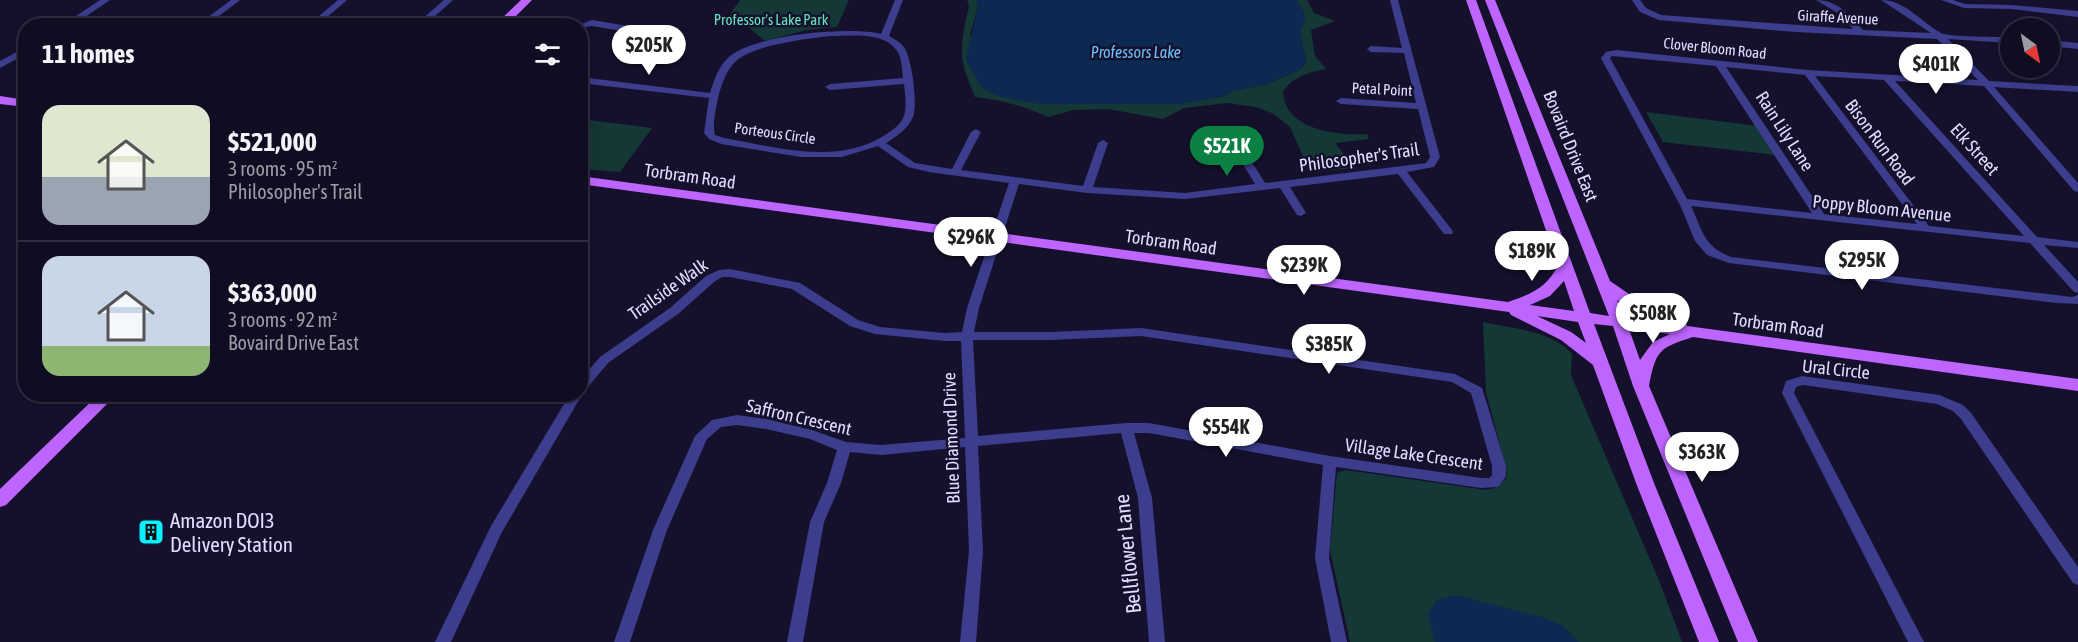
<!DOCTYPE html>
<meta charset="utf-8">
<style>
:root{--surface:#100d22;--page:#1e1b2f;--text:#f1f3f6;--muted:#9c9ca5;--line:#302d40;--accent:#0b8043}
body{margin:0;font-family:"Asap Condensed",sans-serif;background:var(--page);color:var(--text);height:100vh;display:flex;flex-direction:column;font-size:22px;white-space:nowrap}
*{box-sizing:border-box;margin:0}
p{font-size:20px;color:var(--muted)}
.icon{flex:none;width:33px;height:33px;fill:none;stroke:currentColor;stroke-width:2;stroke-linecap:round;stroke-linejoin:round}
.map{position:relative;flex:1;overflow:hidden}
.side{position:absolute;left:18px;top:18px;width:570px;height:384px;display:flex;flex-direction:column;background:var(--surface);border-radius:24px;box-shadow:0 3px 15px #0003,0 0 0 2px var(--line)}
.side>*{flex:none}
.needle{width:39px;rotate:147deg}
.buttons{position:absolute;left:2000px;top:18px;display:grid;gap:12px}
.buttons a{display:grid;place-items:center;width:60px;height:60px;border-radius:50%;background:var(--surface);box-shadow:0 3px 15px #0003,0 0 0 2px var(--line);font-size:30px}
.price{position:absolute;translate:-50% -51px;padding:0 14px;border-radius:21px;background:#fff;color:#222;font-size:20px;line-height:39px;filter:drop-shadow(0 2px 3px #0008)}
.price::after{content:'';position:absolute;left:50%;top:36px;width:18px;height:14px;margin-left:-9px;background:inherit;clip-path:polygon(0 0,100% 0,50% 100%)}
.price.on{background:var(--accent);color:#fff}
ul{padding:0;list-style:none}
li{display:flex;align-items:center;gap:18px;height:150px;padding:0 24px}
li+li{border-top:2px solid var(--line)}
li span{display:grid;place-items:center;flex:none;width:168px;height:120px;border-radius:18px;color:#555}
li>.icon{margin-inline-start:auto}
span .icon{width:72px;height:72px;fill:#fffc;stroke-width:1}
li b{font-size:26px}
h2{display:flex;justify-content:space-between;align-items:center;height:72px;padding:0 24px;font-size:26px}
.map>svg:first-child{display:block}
</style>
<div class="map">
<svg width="2078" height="642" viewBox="0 0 2078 642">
<rect width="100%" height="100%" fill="#15112d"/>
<g fill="#143835">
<polygon points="740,0 849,0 837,27 806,30 765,41 731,13"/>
<path d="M967 0H976L978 6 970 35 1025 101 1043 104H1181L1224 96 1235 90 1267 84 1301 69 1306 62 1300 31 1304 13 1296 0H1307L1314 13 1335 21 1311 30 1315 56 1326 69C1309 72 1292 77 1283 92 1285 130 1337 136 1367 134L1369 139 1335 143 1355 168 1310 172 1290 127 1274 114 1256 107 1227 103 1184 108 1163 119 1108 109 1073 110 1048 117C1025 106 1001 100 975 97 957 54 960 50 969 5Z"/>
<polygon points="1646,112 1758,126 1776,155 1663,142"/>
<polygon points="581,119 652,128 620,172 581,169"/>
<path d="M1483 322C1514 329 1551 330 1572 354L1571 375 1660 583 1682 642H1350L1330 550 1337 473 1346 470 1486 490 1495 488 1506 478 1507 472 1486 392Z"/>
</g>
<g fill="#0c2951">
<path d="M976 0H1296L1304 13 1305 21 1300 31 1306 62 1301 69 1267 84 1235 90 1224 96 1181 104H1043C1027 101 994 99 983 88 976 82 971 68 966 60L978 6Z"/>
<polygon points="1456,595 1542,617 1562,625 1579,642 1435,642 1428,613 1437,600"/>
</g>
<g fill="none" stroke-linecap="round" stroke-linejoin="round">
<g fill="#3c3d8d" fill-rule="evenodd">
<polygon points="100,0 110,0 72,26 61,26"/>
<polygon points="231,0 240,0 206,26 196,26"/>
<polygon points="338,0 347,0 317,26 307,26"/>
<polygon points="444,0 453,0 424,26 414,26"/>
<path d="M895 0H903L889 36C894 39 900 42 904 47 912 58 918 105 913 117 908 129 896 137 886 143L915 163 952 169 971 132 976 129 981 132 961 170 1083 186 1098 143 1103 140 1108 143 1093 187 1185 193 1255 184 1225 135 1230 132 1235 135 1265 183 1426 163 1430 157 1418 109 1341 104 1336 101 1341 98 1416 103 1404 53 1371 52 1367 49 1371 46 1402 48 1390 0H1398L1440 157 1434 167 1407 172 1452 230 1453 232 1452 234H1444L1398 174 1290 187 1306 213 1301 216 1297 215 1280 188 1185 199 1087 193 1019 184 979 308 974 332H1051L1141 328 1455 374 1482 388 1483 391 1506 466V476L1498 487 1481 488 1336 467 1329 558 1347 642H1331L1315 558 1323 465 1149 433H1134L1152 498 1165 642H1149L1138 498 1121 433 978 446 983 551 976 642H960L969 551 965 447 881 455 850 452 841 483 824 522 803 642H787L810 522 827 483 837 450 810 439 766 429 737 425 721 427 707 439 667 530 630 642H614L653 530 695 436 712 420 737 415 766 419 812 430 846 442 881 445 965 438 961 341H945L875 334 850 326 792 289 730 277H722L714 282 678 314 608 363 583 393 502 532 451 642H435L491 526 570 394H580V380L600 357 670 308 706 276 719 270 730 269 800 283 858 320 880 327 945 333 962 332 967 308 1009 183 929 172 908 167 878 146 842 157H801L721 144 709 139 704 133 709 98 580 83V77L710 93C714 80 719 65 730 56 755 35 849 26 881 34ZM830 36C849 36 885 31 897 51 902 58 902 70 903 78L830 84 825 87 830 90 904 84C905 94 907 106 904 116 901 124 892 131 885 135 837 166 775 147 724 138L715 135C712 125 716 109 718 98 721 86 726 70 736 61 753 45 806 39 830 36ZM1141 336 1452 382 1471 393 1492 466V475L1489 478H1481L1330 456 1149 423H1126L978 436 973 340H1051Z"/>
<path d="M1632 0H1640L1646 8 1661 15 1853 29 1841 15 1816 0C1837 0 1850 15 1863 30L1931 33 1881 0C1905 0 1921 22 1941 33 1947 37 1998 37 2010 37V43L1948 39 1989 81 2078 86V92L1994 87 2078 183V192L2074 191 1984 86 1895 81 2037 237 2078 242V248L2044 245 2078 282V293L2074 292 2030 243 1691 206C1703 231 1703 246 1731 257L2056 295 2072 297 2078 295V304L2056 303 1729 263 1707 255 1695 241 1681 207 1601 58 1606 52 1616 50 1808 70 1978 80 1937 39 1795 32 1659 20 1640 12ZM1612 56 1716 66 1812 213 1687 199 1610 58ZM1726 67 1805 75 1917 224 1824 214ZM1815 76 1884 80 2024 236 1929 226Z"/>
<polygon points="1941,0 1953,0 1965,4 2012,5 2078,11 2078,17 2012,9 1964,8"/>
<polygon points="592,20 646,29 650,32 646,35 592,26 580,28 580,26 576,26"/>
<polygon points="2049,40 2078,43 2078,49 2049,46"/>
<polygon points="26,47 26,54 0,68 0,61"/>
<polygon points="1802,376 1939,395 1963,405 1971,413 2078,567 2078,585 2073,583 1961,419 1953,411 1937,404 1803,385 1796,387 1794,393 1924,642 1908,642 1782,393 1786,381"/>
</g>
<g fill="#be65ff" fill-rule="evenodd">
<polygon points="521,0 532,0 506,26 494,26"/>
<path d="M1466 0H1476L1590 313 1609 316 1485 0H1495L1610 281 1651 309 1685 321 1687 326 2078 379V391L1693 337C1659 348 1656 350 1649 386L1758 642H1738L1633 386 1613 326 1594 324 1654 483 1719 642H1699L1636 483 1593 365 1561 340 1511 315 1509 312 580 184V176L1508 302C1531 294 1547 288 1558 265ZM1564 281 1574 311 1530 305 1550 296ZM1617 300 1641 315 1659 323 1625 318ZM1537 316 1578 322 1586 343 1571 332ZM1629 329 1670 334 1653 342 1640 360Z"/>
<polygon points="0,96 26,100 26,107 0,104"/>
<polygon points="99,394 117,394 6,505 0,507 0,489"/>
</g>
</g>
<defs>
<g id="building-square" transform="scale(1.35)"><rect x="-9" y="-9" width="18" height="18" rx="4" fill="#0af2ff" stroke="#15112d"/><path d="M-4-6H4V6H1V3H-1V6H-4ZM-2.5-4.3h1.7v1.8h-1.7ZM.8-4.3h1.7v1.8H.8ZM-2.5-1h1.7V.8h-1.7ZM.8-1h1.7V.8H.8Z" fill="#111"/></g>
</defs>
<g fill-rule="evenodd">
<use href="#building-square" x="151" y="532"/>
</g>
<g text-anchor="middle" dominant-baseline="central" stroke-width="5" stroke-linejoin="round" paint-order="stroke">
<g font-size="15" fill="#e0deff" stroke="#15112d">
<text transform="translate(1838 17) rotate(3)">Giraffe Avenue</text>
<text transform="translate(1715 48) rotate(6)">Clover Bloom Road</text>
<text transform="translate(1382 89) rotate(3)">Petal Point</text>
<text transform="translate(775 133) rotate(8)">Porteous Circle</text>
</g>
<g font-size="15" fill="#66e3be" stroke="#15112d">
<text x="771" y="19">Professor's Lake Park</text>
</g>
<g font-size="16" font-style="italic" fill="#6cc2ff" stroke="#15112d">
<text x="1136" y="52">Professors Lake</text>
</g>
<g font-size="18" fill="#e0deff" stroke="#15112d">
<text transform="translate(1785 131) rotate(57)">Rain Lily Lane</text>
<text transform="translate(1880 142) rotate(53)">Bison Run Road</text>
<text transform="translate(1571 146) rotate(68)">Bovaird Drive East</text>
<text transform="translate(1975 149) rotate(48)">Elk Street</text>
<text transform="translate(1359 157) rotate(-8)">Philosopher's Trail</text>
<text transform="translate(690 176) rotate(8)">Torbram Road</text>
<text transform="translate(1882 208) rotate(6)">Poppy Bloom Avenue</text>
<text transform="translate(1171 242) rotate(8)">Torbram Road</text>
<text transform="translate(668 289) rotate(-35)">Trailside Walk</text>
<text transform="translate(1778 325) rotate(8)">Torbram Road</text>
<text transform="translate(1836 369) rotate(6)">Ural Circle</text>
<text transform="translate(799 417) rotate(13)">Saffron Crescent</text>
<text transform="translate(951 438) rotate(-92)">Blue Diamond Drive</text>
<text transform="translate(1414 454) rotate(8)">Village Lake Crescent</text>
</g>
<g font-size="21" fill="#e0deff" stroke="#15112d" text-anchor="start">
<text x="170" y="520">Amazon DOI3<tspan x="170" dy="24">Delivery Station</tspan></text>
</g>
<g font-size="21" fill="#e0deff" stroke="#15112d">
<text transform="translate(1127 554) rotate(-96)">Bellflower Lane</text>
</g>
</g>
</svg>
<div class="buttons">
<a><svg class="needle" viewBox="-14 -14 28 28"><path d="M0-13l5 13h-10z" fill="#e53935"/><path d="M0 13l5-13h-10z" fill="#9c9ca5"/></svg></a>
</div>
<b class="price" style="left:649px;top:76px">$205K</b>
<b class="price" style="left:1936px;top:95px">$401K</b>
<b class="price on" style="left:1227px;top:177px">$521K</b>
<b class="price" style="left:971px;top:268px">$296K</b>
<b class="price" style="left:1532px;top:282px">$189K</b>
<b class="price" style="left:1862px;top:291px">$295K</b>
<b class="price" style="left:1304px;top:296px">$239K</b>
<b class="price" style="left:1653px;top:344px">$508K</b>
<b class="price" style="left:1329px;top:375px">$385K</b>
<b class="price" style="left:1226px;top:458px">$554K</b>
<b class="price" style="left:1702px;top:483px">$363K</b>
<section class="side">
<h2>11 homes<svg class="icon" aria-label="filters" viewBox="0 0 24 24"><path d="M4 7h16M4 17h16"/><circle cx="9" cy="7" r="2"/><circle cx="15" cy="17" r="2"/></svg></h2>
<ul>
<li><span style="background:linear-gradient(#dfe7d0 60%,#9aa5b1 0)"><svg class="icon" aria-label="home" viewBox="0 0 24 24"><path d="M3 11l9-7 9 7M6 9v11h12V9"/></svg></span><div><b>$521,000</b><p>3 rooms · 95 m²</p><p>Philosopher's Trail</p></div></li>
<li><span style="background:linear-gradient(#c9d6e8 75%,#8fb573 0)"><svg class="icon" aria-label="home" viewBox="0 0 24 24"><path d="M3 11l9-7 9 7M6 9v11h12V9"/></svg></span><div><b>$363,000</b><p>3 rooms · 92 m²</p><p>Bovaird Drive East</p></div></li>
</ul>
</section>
</div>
